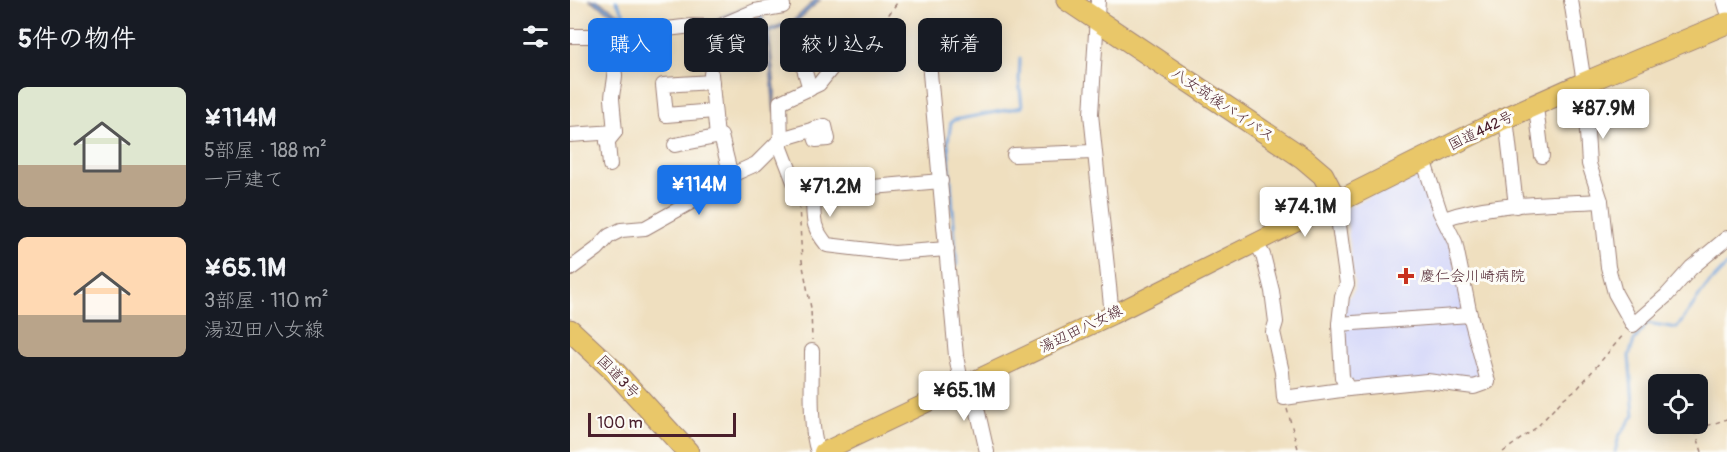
<!DOCTYPE html>
<html lang="ja">
<meta charset="utf-8">
<style>
:root{--surface:#171b24;--page:#20242c;--text:#f1f3f6;--muted:#9ea1a6;--accent:#1a73e8}
body{margin:0;font-family:Pangolin,"Klee One",sans-serif;background:var(--page);color:var(--text);height:100vh;display:flex;flex-direction:column;font-size:22px;white-space:nowrap}
*{box-sizing:border-box;margin:0}
p{font-size:20px;color:var(--muted)}
.icon{flex:none;width:33px;height:33px;fill:none;stroke:currentColor;stroke-width:2;stroke-linecap:round;stroke-linejoin:round}
.map{position:relative;flex:1;overflow:hidden}
.details{display:flex;flex-direction:column;background:var(--surface);width:570px}
.details>*{flex:none}
.banner{position:absolute;left:18px;top:18px;width:570px;height:54px;display:flex;gap:12px}
.controls{position:absolute;left:1078px;top:374px;display:grid;gap:12px}
.controls a{display:grid;place-items:center;width:60px;height:60px;border-radius:9px;background:var(--surface);box-shadow:0 3px 15px #0003;font-size:30px}
.scale{position:absolute;left:18px;bottom:15px;width:148px;box-sizing:border-box;padding-left:6px;border:3px solid #4a1f2b;border-top:0;font-size:16px;line-height:21px;white-space:nowrap;color:#4a1f2b;-webkit-text-stroke:4px #fdfcf7;paint-order:stroke}
.price{position:absolute;translate:-50% -51px;padding:0 14px;border-radius:6px;background:#fff;color:#222;font-size:20px;line-height:39px;filter:drop-shadow(0 2px 3px #0008)}
.price::after{content:'';position:absolute;left:50%;top:36px;width:18px;height:14px;margin-left:-9px;background:inherit;clip-path:polygon(0 0,100% 0,50% 100%)}
.price.on{background:var(--accent);color:#fff}
ul{padding:0;list-style:none}
li{display:flex;align-items:center;gap:18px;height:150px;padding:0 18px}
li span{display:grid;place-items:center;flex:none;width:168px;height:120px;border-radius:9px;color:#555}
li>.icon{margin-inline-start:auto}
span .icon{width:72px;height:72px;fill:#fffc;stroke-width:1}
li b{font-size:26px}
h2{display:flex;justify-content:space-between;align-items:center;height:72px;padding:0 18px;font-size:26px}
.pill{padding:0 21px;border-radius:9px;background:var(--surface);box-shadow:0 3px 15px #0003;font-size:21px;line-height:54px}
.pill.on{background:var(--accent);color:#fff}
main{display:flex;flex:1;min-height:0}
.map>svg:first-child{display:block}
</style>
<main>
<section class="details">
<h2>5件の物件<svg class="icon" aria-label="filters" viewBox="0 0 24 24"><path d="M4 7h16M4 17h16"/><circle cx="9" cy="7" r="2"/><circle cx="15" cy="17" r="2"/></svg></h2>
<ul>
<li><span style="background:linear-gradient(#dfe7d0 65%,#b9a48a 0)"><svg class="icon" aria-label="home" viewBox="0 0 24 24"><path d="M3 11l9-7 9 7M6 9v11h12V9"/></svg></span><div><b>¥114M</b><p>5部屋 · 188 m²</p><p>一戸建て</p></div></li>
<li><span style="background:linear-gradient(#ffd9b3 65%,#b9a48a 0)"><svg class="icon" aria-label="home" viewBox="0 0 24 24"><path d="M3 11l9-7 9 7M6 9v11h12V9"/></svg></span><div><b>¥65.1M</b><p>3部屋 · 110 m²</p><p>湯辺田八女線</p></div></li>
</ul>
</section>
<div class="map">
<svg width="1157" height="452" viewBox="0 0 1157 452">
<defs>
<pattern id="water-ripples" width="26" height="14" patternUnits="userSpaceOnUse" patternTransform="scale(1.5)"><rect width="26" height="14" fill="#6c9fd8"/><path d="M2 4q2-2 4 0t4 0M15 11q2-2 4 0t4 0" fill="none" stroke="#5b81af"/></pattern>
</defs>
<rect width="100%" height="100%" fill="#fdfcf7"/>
<filter id="ink" filterUnits="userSpaceOnUse"><feTurbulence type="fractalNoise" baseFrequency=".0167" numOctaves="2"/><feDisplacementMap in="SourceGraphic" scale="12" xChannelSelector="R" yChannelSelector="G"/><feConvolveMatrix kernelMatrix="1 2 1 2 8 2 1 2 1" color-interpolation-filters="sRGB"/></filter>
<filter id="wash" filterUnits="userSpaceOnUse"><feTurbulence type="fractalNoise" baseFrequency=".008" numOctaves="4" result="noise"/><feDisplacementMap in="SourceGraphic" scale="24" xChannelSelector="R" yChannelSelector="G"/><feGaussianBlur stdDeviation="1.35" result="paint"/><feColorMatrix in="noise" values="0 0 0 0 0 0 0 0 0 0 0 0 0 0 0 0 0 1.4 0 .05"/><feComposite in="paint" operator="in"/></filter>
<g filter="url(#wash)">
<rect width="100%" height="100%" fill="#efdfbf"/>
<polygon fill="#d5d8f9" points="852,171 879,240 913,379 907,382 790,385 778,380 774,312 778,298 785,289 776,216 778,207"/>
<polygon fill="url(#water-ripples)" stroke="#5b5f82" stroke-width="1.5" points="20,0 27,0 55,17 67,21 125,19 142,21 185,3 189,6 197,30 224,20 245,0 250,0 227,21 199,33 205,90 204,113 199,49 185,7 145,23 67,24 53,20"/>
<g fill="none" stroke-linecap="round" stroke-linejoin="round">
<g stroke="#6c9fd8" stroke-width="3">
<polyline points="46,0 57,19"/>
<polyline points="49,30 64,25 65,22"/>
<polyline points="387,266 378,142 381,122 384,120 452,107 449,80 450,58"/>
<polyline points="1045,452 1049,436 1064,415 1059,356 1064,341 1077,323 1107,328 1135,288 1157,265"/>
</g>
</g>
</g>
<g filter="url(#ink)">
<g fill="none" stroke-linecap="round" stroke-linejoin="round">
<g stroke="#9c7f75" stroke-width="16">
<g id="minor">
<polyline points="528,0 521,114 542,315"/>
<polyline points="1001,0 1014,83 1019,164 1031,201 1038,267 1045,293 1063,325 1096,296 1121,268 1157,238"/>
<polyline points="1154,0 1157,10"/>
<polyline points="223,31 240,89"/>
<polyline points="0,36 30,36 36,39"/>
<polyline points="360,73 386,356 392,386"/>
<polyline points="141,74 147,137"/>
<polyline points="142,82 93,85 96,115 144,111"/>
<polyline points="963,105 967,115 972,156"/>
<polyline points="937,127 946,206"/>
<polyline points="37,134 40,165"/>
<polyline points="0,135 45,132"/>
<path d="M37 142 45 132C44 121 43 110 42 99 42 91 45 83 45 75 44 60 33 58 36 39L80 31 122 26 148 27 185 11 213 6 212 0"/>
<polyline points="105,145 151,136 161,176"/>
<polyline points="444,155 523,152"/>
<path d="M371 181 246 192 243 196C244 220 241 225 257 245L324 253 377 249"/>
<polyline points="228,192 211,148 210,102 249,84 269,59"/>
<polyline points="761,205 768,218 777,284 772,296 769,324 772,377 778,389 857,381 904,387 918,382 900,315 885,242 870,212 853,159"/>
<path d="M874 219C921 202 981 204 1031 201"/>
<polyline points="686,243 693,255 702,291 706,322 703,332 712,372 714,398 778,389"/>
<polyline points="0,269 27,249 39,236 51,230 75,228 125,200 140,188 166,173 186,164 211,139 255,126 258,139 246,140 243,129"/>
<polyline points="769,324 900,315"/>
<path d="M242 351C242 379 239 427 248 452"/>
<polyline points="398,383 404,395 417,452"/>
</g>
</g>
<g stroke="#9c7f75" stroke-width="20">
<polyline id="major" points="253,452 542,315 767,202"/>
</g>
<g stroke="#9c7f75" stroke-width="23">
<g id="highway">
<polyline points="497,0 733,158 753,175 767,202 929,121 1014,83 1157,23"/>
<polyline points="0,330 45,372 118,452"/>
</g>
</g>
<g stroke="#9c7f75" stroke-width="1.5" stroke-dasharray="4.5 4.5" stroke-linecap="butt">
<polyline points="278,50 317,17 329,0"/>
<polyline points="229,205 232,261 241,308 242,340"/>
<polyline points="717,409 729,452"/>
<polyline points="933,452 967,427 994,398 1008,388 1054,334"/>
<polyline points="1132,452 1125,430 1157,419"/>
</g>
<use href="#minor" stroke="#fff" stroke-width="14"/>
<use href="#major" stroke="#e9c769" stroke-width="18"/>
<use href="#highway" stroke="#e9c769" stroke-width="21"/>
</g>
</g>
<path fill="#c8321e" stroke="#fdfcf7" stroke-width="2" d="M833 267h6v6h6v6h-6v6h-6v-6h-6v-6h6z"/>
<g text-anchor="middle" dominant-baseline="central" stroke-width="6" stroke-linejoin="round" paint-order="stroke">
<g font-size="15" fill="#4a1f2b" stroke="#fdfcf7">
<text transform="translate(653 105) rotate(34)">八女筑後バイパス</text>
<text transform="translate(911 131) rotate(-26)">国道442号</text>
<text transform="translate(511 329) rotate(-26)">湯辺田八女線</text>
<text transform="translate(48 377) rotate(46)">国道3号</text>
</g>
<g font-size="15" fill="#4a1f2b" stroke="#fdfcf7" text-anchor="start">
<text x="850" y="276">慶仁会川崎病院</text>
</g>
</g>
</svg>
<div class="controls">
<a><svg class="icon" aria-label="locate" viewBox="0 0 24 24"><circle cx="12" cy="12" r="6"/><path d="M12 2v4M12 18v4M2 12h4M18 12h4"/></svg></a>
</div>
<div class="scale">100 m</div>
<b class="price" style="left:1033px;top:140px">¥87.9M</b>
<b class="price on" style="left:129px;top:216px">¥114M</b>
<b class="price" style="left:260px;top:218px">¥71.2M</b>
<b class="price" style="left:735px;top:238px">¥74.1M</b>
<b class="price" style="left:394px;top:422px">¥65.1M</b>
<div class="banner">
<a class="pill on">購入</a>
<a class="pill">賃貸</a>
<a class="pill">絞り込み</a>
<a class="pill">新着</a>
</div>
</div>
</main>
